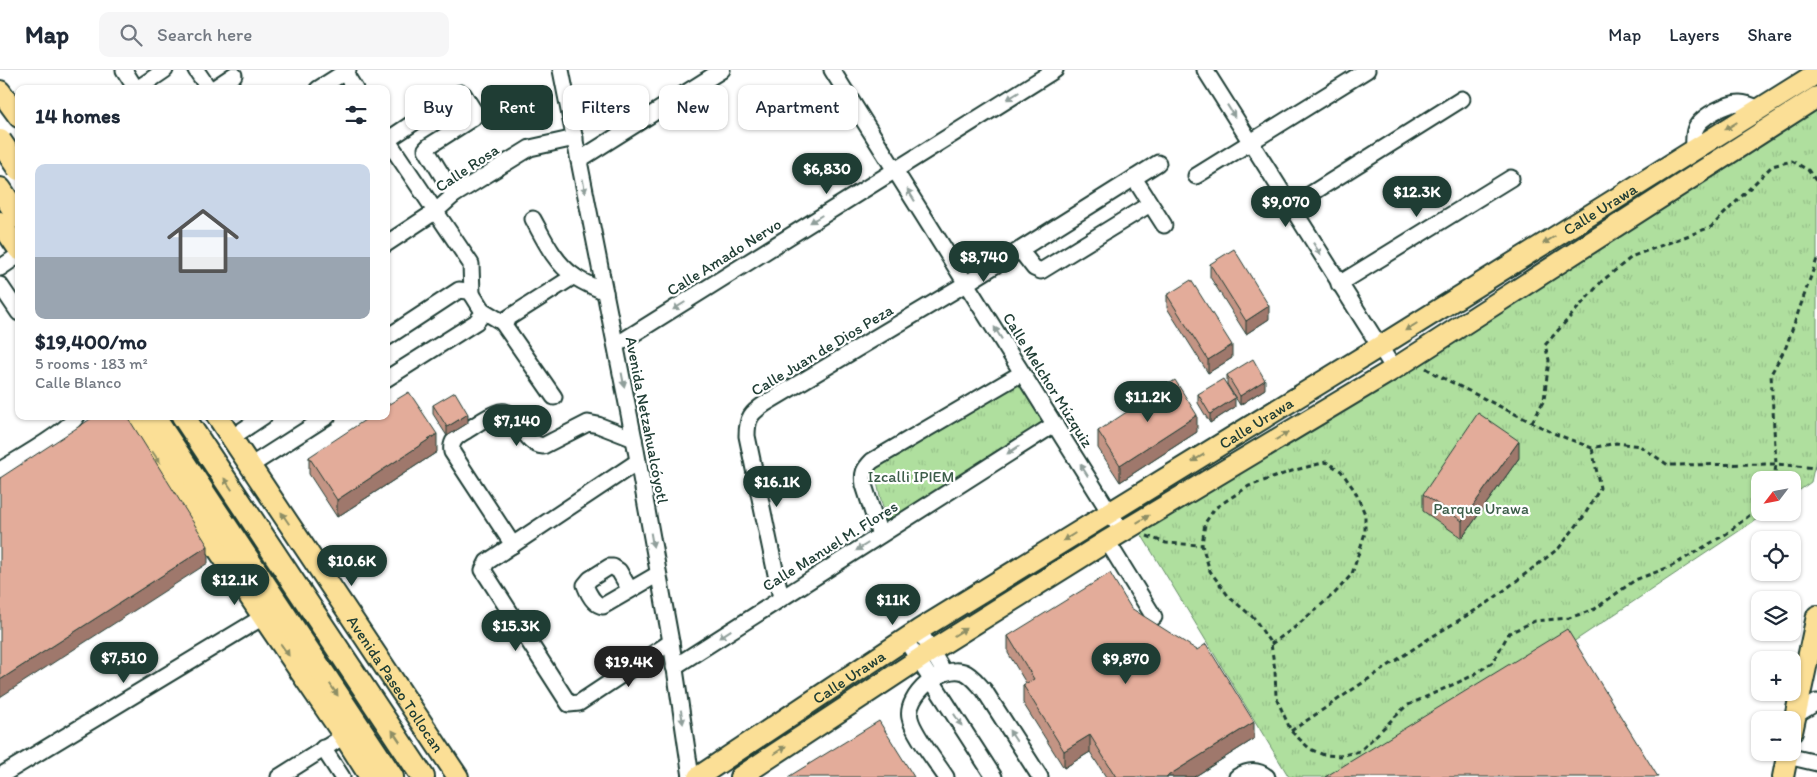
<!DOCTYPE html>
<meta charset="utf-8">
<style>
:root{--surface:#fff;--page:#f6f6f7;--text:#1f2937;--muted:#747a83;--line:#e0e1e3;--accent:#1f3d34}
body{margin:0;font-family:Itim,sans-serif;background:var(--page);color:var(--text);height:100vh;display:flex;flex-direction:column;font-size:19px;white-space:nowrap}
*{box-sizing:border-box;margin:0}
p{font-size:16px;color:var(--muted)}
.icon{flex:none;width:28px;height:28px;fill:none;stroke:currentColor;stroke-width:2;stroke-linecap:round;stroke-linejoin:round}
.map{position:relative;flex:1;overflow:hidden}
.details{position:absolute;left:15px;top:15px;width:375px;height:335px;display:flex;flex-direction:column;background:var(--surface);border-radius:10px;box-shadow:0 1px 4px #0004}
.details>*{flex:none}
.hud{position:absolute;left:405px;top:15px;width:475px;height:45px;display:flex;gap:10px}
.needle{width:32px;rotate:238deg}
.controls{position:absolute;left:1751px;top:401px;display:grid;gap:10px}
.controls a{display:grid;place-items:center;width:50px;height:50px;border-radius:10px;background:var(--surface);box-shadow:0 1px 4px #0004;font-size:25px}
.price{position:absolute;translate:-50% -42px;padding:0 11px;border-radius:18px;background:var(--accent);color:#fff;font-size:16px;line-height:32px;filter:drop-shadow(0 1px 2px #0008)}
.price::after{content:'';position:absolute;left:50%;top:30px;width:15px;height:11px;margin-left:-8px;background:inherit;clip-path:polygon(0 0,100% 0,50% 100%)}
.price.selected{background:#222;color:#fff}
ul{padding:0;list-style:none}
li{display:grid;align-content:center;gap:10px;height:265px;padding:0 20px}
li span{display:grid;place-items:center;height:155px;border-radius:10px;color:#555}
li>.icon{margin-inline-start:auto}
span .icon{width:90px;height:90px;fill:#fffc;stroke-width:1}
li b{font-size:21px}
h2{display:flex;justify-content:space-between;align-items:center;height:60px;padding:0 20px;font-size:21px}
.tag{padding:0 18px;border-radius:10px;background:var(--surface);box-shadow:0 1px 4px #0004;font-size:18px;line-height:45px}
.tag.selected{background:var(--accent);color:#fff}
header{display:flex;align-items:center;gap:30px;box-sizing:border-box;height:70px;padding:0 25px;background:var(--surface);border-bottom:1px solid var(--line)}
header strong{font-size:24px}
nav{display:flex;gap:28px;margin-inline-start:auto;font-size:18px}
.search{width:350px;height:45px;background:var(--page);display:flex;align-items:center;gap:12px;box-sizing:border-box;padding:0 18px;border-radius:10px;color:var(--muted);font-size:19px}
.map>svg:first-child{display:block}
</style>
<header>
<strong>Map</strong>
<div class="search"><svg class="icon" aria-label="search" viewBox="0 0 24 24"><circle cx="10" cy="10" r="6"/><path d="M15 15l6 6"/></svg>Search here</div>
<nav><a>Map</a><a>Layers</a><a>Share</a></nav>
</header>
<div class="map">
<svg width="1817" height="707" viewBox="0 0 1817 707">
<defs>
<pattern id="park-tufts" width="24" height="20" patternUnits="userSpaceOnUse" patternTransform="scale(1.25)"><rect width="24" height="20" fill="#afdf9e"/><path d="M3 7l-1-3M5 7V3M7 7l1-3M15 17l-1-3M17 17v-4M19 17l1-3" fill="none" stroke="#96c089"/></pattern>
</defs>
<rect width="100%" height="100%" fill="#fff"/>
<filter id="ink" filterUnits="userSpaceOnUse"><feTurbulence type="fractalNoise" baseFrequency=".02" numOctaves="2"/><feDisplacementMap in="SourceGraphic" scale="10" xChannelSelector="R" yChannelSelector="G"/><feConvolveMatrix kernelMatrix="1 2 1 2 8 2 1 2 1" color-interpolation-filters="sRGB"/></filter>
<g filter="url(#ink)">
<g fill="url(#park-tufts)" stroke="#678e69">
<polygon points="1817,38 1817,384 1811,412 1793,425 1792,410 1760,410 1760,442 1766,443 1567,576 1353,707 1289,707 1138,459"/>
<polygon points="1022,303 1055,354 888,460 872,391"/>
</g>
<g fill="none" stroke-linecap="round" stroke-linejoin="round">
<g stroke="#1f3d34" stroke-width="19">
<g id="minor">
<polyline points="124,0 136,19"/>
<polyline points="196,0 209,19"/>
<polyline points="343,0 355,19"/>
<polyline points="561,0 634,369 671,572 691,707"/>
<polyline points="832,0 1122,462"/>
<polyline points="1205,0 1394,299"/>
<polyline points="137,19 165,0"/>
<polyline points="213,19 234,5"/>
<polyline points="318,19 348,0"/>
<polyline points="386,68 471,194 472,224"/>
<polyline points="386,71 455,25 461,23 464,25 476,44 473,48 429,76 426,79 454,125"/>
<path d="M1694 80C1694 74 1693 66 1695 60 1699 47 1727 33 1740 33 1747 33 1753 36 1759 39"/>
<polyline points="579,90 722,0"/>
<polyline points="1196,106 1367,0"/>
<polyline points="1134,108 1164,155"/>
<polyline points="1290,137 1462,29"/>
<path d="M533 149C544 169 554 192 574 206 583 213 595 217 605 222"/>
<polyline points="386,174 436,141 454,125 530,78 575,68"/>
<polyline points="1020,180 1034,198 1041,201 1150,134"/>
<polyline points="0,198 19,185"/>
<polyline points="1339,214 1511,108"/>
<polyline points="0,215 19,243"/>
<polyline points="482,240 502,252 574,206"/>
<polyline points="502,252 554,327"/>
<polyline points="386,268 459,220 468,221 472,224 482,240 482,245 476,252 386,309"/>
<polyline points="616,275 1055,0"/>
<polyline points="231,368 264,346"/>
<polyline points="637,392 487,492 483,500 569,634 579,633 671,572"/>
<polyline points="250,396 328,346"/>
<path d="M0 400C18 389 67 362 77 346"/>
<path d="M880 465 864 415C862 403 864 399 872 391L1022 303"/>
<polyline points="1107,471 1154,547"/>
<path d="M513 475 452 382C450 371 457 366 466 361 476 355 488 345 500 342 518 338 523 375 543 376L588 353 598 355 634 369"/>
<path d="M630 520 619 501 613 497H609L590 509 585 515C588 523 594 535 603 536L658 504"/>
<path d="M781 528 747 366C747 347 751 343 766 333L967 213 1158 93"/>
<polyline points="919,560 944,602"/>
<polyline points="905,569 994,707"/>
<polyline points="674,597 1055,354"/>
<polyline points="1796,645 1817,632"/>
<polyline points="323,678 342,707"/>
<polyline points="1787,686 1817,693"/>
<polyline points="0,706 263,547"/>
<polyline points="279,707 344,666"/>
<path d="M946 707C937 693 913 663 910 648 905 626 942 594 964 602 972 605 978 614 984 620L1040 707"/>
<path d="M1237 707C1248 700 1257 699 1267 707"/>
</g>
</g>
<g stroke="#1f3d34" stroke-width="24">
<g id="major">
<polyline points="0,21 19,47"/>
<polyline points="0,152 19,180"/>
<polyline points="129,346 263,547 344,666 370,707"/>
<path id="s1" d="M217 346 458 707"/>
<polyline points="1792,662 1817,546"/>
<path id="s2" d="M698 707 919 560 1379 277 1817 3"/>
<polyline points="740,707 931,581 1107,471 1394,299 1817,27"/>
<polyline points="1783,707 1788,682"/>
</g>
</g>
<g stroke="#1f3d34" stroke-width="26">
<g id="highway">
<polyline points="0,119 19,147"/>
<polyline points="153,346 392,707"/>
<polyline points="183,346 423,707"/>
</g>
</g>
<g stroke="#1f3d34" stroke-width="3" stroke-dasharray="5 4" stroke-linecap="butt">
<polyline points="1426,298 1435,304 1553,363 1592,378 1616,373 1640,376 1668,395 1776,394 1817,398"/>
<polyline points="1532,352 1544,330 1549,290 1545,275 1602,211 1633,186 1711,157 1772,96 1792,91 1808,100 1817,112"/>
<polyline points="1774,410 1776,394 1771,304 1786,277 1817,189"/>
<polyline points="1147,466 1166,473 1202,475"/>
<polyline points="1271,574 1294,558 1335,523 1352,504 1365,463 1365,444 1355,421 1341,401 1326,392 1292,401 1249,416 1215,438 1205,453 1202,475 1210,501 1229,527 1254,548 1271,574 1275,600 1276,627 1291,661 1310,679 1324,685 1340,686 1360,681 1406,636 1472,606 1493,592 1509,563 1535,551 1569,548 1595,539 1635,510 1672,496 1726,464 1760,437"/>
<polyline points="1291,661 1425,571 1489,532 1559,478 1584,446 1600,418 1592,378"/>
</g>
<use href="#minor" stroke="#fff" stroke-width="15"/>
<use href="#major" stroke="#fbdf96" stroke-width="20"/>
<use href="#highway" stroke="#fbdf96" stroke-width="22"/>
<g stroke="#1f3d34" stroke-width="26" stroke-linecap="butt">
<polyline id="highway-bridge" points="0,71 19,99"/>
</g>
<use href="#highway-bridge" stroke="#fbdf96" stroke-width="22"/>
</g>
<g fill="#c39484" stroke="#1f3d34">
<polygon points="1210,194 1269,249 1246,264 1210,207"/>
<polygon points="1167,225 1232,288 1208,303 1167,238"/>
<polygon points="1227,305 1265,319 1240,335 1227,314"/>
<polygon points="1198,324 1235,337 1210,353 1198,333"/>
<polygon points="433,335 468,353 447,366 433,344"/>
<polygon points="1098,361 1197,362 1120,412 1098,378"/>
<polygon points="437,382 337,447 309,404 309,387"/>
<polygon points="1519,388 1462,468 1423,441 1423,424"/>
<polygon points="1131,538 1254,669 1194,707 1106,707 1090,682 1064,698 1023,633 1023,615 1026,613 1008,583 1008,566"/>
</g>
<g fill="#9f786c" stroke="#1f3d34">
<polygon points="1269,236 1269,249 1246,264 1246,251"/>
<polygon points="1232,275 1232,288 1208,303 1208,290"/>
<polygon points="1265,310 1265,319 1240,335 1240,326"/>
<polygon points="1235,328 1235,337 1210,353 1210,344"/>
<polygon points="468,344 468,353 447,366 447,357"/>
<polygon points="1197,345 1197,362 1120,412 1120,395"/>
<polygon points="437,364 437,382 337,447 337,430"/>
<polygon points="1519,371 1519,388 1462,468 1462,451"/>
<polygon points="208,476 208,493 0,627 0,610"/>
<polygon points="1254,652 1254,669 1194,707 1166,707"/>
<polygon points="1090,665 1090,682 1064,698 1064,681"/>
</g>
<g fill="#e3ac9a" stroke="#1f3d34">
<polygon points="1234,179 1269,236 1246,251 1210,194"/>
<polygon points="1191,210 1232,275 1208,290 1167,225"/>
<polygon points="1253,289 1265,310 1240,326 1227,305"/>
<polygon points="1223,309 1235,328 1210,344 1198,324"/>
<polygon points="1175,310 1197,345 1120,395 1098,361"/>
<polygon points="409,322 437,364 337,430 309,387 371,346 386,346 386,336"/>
<polygon points="455,322 468,344 447,357 433,335"/>
<polygon points="1478,343 1519,371 1462,451 1423,424"/>
<polygon points="95,346 127,346 208,476 0,610 0,408"/>
<polygon points="1110,503 1131,538 1197,580 1206,574 1254,652 1166,707 1116,707 1090,665 1064,681 1023,615 1034,609 1008,566"/>
<polygon points="1567,559 1658,707 1325,707"/>
<polygon points="879,651 914,707 788,707"/>
</g>
<defs><path id="oneway-solid" d="M-6-.8H1V-3.2L6.5 0L1 3.2V.8H-6Z" transform="scale(1.25)"/></defs>
<g fill="#8f9e9a">
<use href="#oneway-solid" transform="translate(1013 26) rotate(148)"/>
<use href="#oneway-solid" transform="translate(1231 41) rotate(58)"/>
<use href="#oneway-solid" transform="translate(584 116) rotate(79)"/>
<use href="#oneway-solid" transform="translate(911 125) rotate(-122)"/>
<use href="#oneway-solid" transform="translate(816 149) rotate(148)"/>
<use href="#oneway-solid" transform="translate(1317 179) rotate(58)"/>
<use href="#oneway-solid" transform="translate(679 236) rotate(148)"/>
<use href="#oneway-solid" transform="translate(998 263) rotate(-122)"/>
<use href="#oneway-solid" transform="translate(623 310) rotate(79)"/>
<use href="#oneway-solid" transform="translate(1013 380) rotate(147)"/>
<use href="#oneway-solid" transform="translate(1084 400) rotate(-122)"/>
<use href="#oneway-solid" transform="translate(652 470) rotate(80)"/>
<use href="#oneway-solid" transform="translate(862 477) rotate(148)"/>
<use href="#oneway-solid" transform="translate(725 564) rotate(147)"/>
<use href="#oneway-solid" transform="translate(682 647) rotate(81)"/>
<use href="#oneway-solid" transform="translate(958 650) rotate(57)"/>
<use href="#oneway-solid" transform="translate(1013 666) rotate(-123)"/>
</g>
<g fill="#8d8e65">
<use href="#oneway-solid" transform="translate(1731 56) rotate(148)"/>
<use href="#oneway-solid" transform="translate(1549 170) rotate(148)"/>
<use href="#oneway-solid" transform="translate(1411 257) rotate(148)"/>
<use href="#oneway-solid" transform="translate(1282 366) rotate(-31)"/>
<use href="#oneway-solid" transform="translate(156 387) rotate(56)"/>
<use href="#oneway-solid" transform="translate(1198 388) rotate(149)"/>
<use href="#oneway-solid" transform="translate(228 414) rotate(-124)"/>
<use href="#oneway-solid" transform="translate(285 448) rotate(-124)"/>
<use href="#oneway-solid" transform="translate(1143 449) rotate(-31)"/>
<use href="#oneway-solid" transform="translate(1069 467) rotate(148)"/>
<use href="#oneway-solid" transform="translate(960 562) rotate(-32)"/>
<use href="#oneway-solid" transform="translate(285 580) rotate(55)"/>
<use href="#oneway-solid" transform="translate(334 620) rotate(56)"/>
<use href="#oneway-solid" transform="translate(396 666) rotate(-124)"/>
<use href="#oneway-solid" transform="translate(780 680) rotate(-33)"/>
</g>
</g>
<g text-anchor="middle" dominant-baseline="central" stroke-width="4.5" stroke-linejoin="round" paint-order="stroke">
<g font-size="16" fill="#1f3d34" stroke="#fff">
<text transform="translate(467 98) rotate(-34)">Calle Rosa</text>
<text stroke="none"><textPath href="#s2" startOffset="1066">Calle Urawa</textPath></text>
<text transform="translate(724 187) rotate(-32)">Calle Amado Nervo</text>
<text transform="translate(822 280) rotate(-31)">Calle Juan de Dios Peza</text>
<text transform="translate(1048 310) rotate(58)">Calle Melchor Múzquiz</text>
<text transform="translate(647 350) rotate(79)">Avenida Netzahualcóyotl</text>
<text stroke="none"><textPath href="#s2" startOffset="661">Calle Urawa</textPath></text>
<text transform="translate(830 476) rotate(-32)">Calle Manuel M. Flores</text>
<text stroke="none"><textPath href="#s2" startOffset="181">Calle Urawa</textPath></text>
<text stroke="none"><textPath href="#s1" startOffset="322">Avenida Paseo Tollocan</textPath></text>
</g>
<g font-size="16" fill="#3c5d49" stroke="#fff">
<text x="911" y="406">Izcalli IPIEM</text>
<text x="1481" y="438">Parque Urawa</text>
</g>
</g>
</svg>
<div class="controls">
<a><svg class="needle" viewBox="-14 -14 28 28"><path d="M0-13l5 13h-10z" fill="#e53935"/><path d="M0 13l5-13h-10z" fill="#747a83"/></svg></a>
<a><svg class="icon" aria-label="locate" viewBox="0 0 24 24"><circle cx="12" cy="12" r="6"/><path d="M12 2v4M12 18v4M2 12h4M18 12h4"/></svg></a>
<a><svg class="icon" aria-label="layers" viewBox="0 0 24 24"><path d="M12 4l9 5-9 5-9-5zM3 14l9 5 9-5"/></svg></a>
<a>+</a>
<a>−</a>
</div>
<b class="price" style="left:827px;top:125px">$6,830</b>
<b class="price" style="left:1417px;top:148px">$12.3K</b>
<b class="price" style="left:1286px;top:158px">$9,070</b>
<b class="price" style="left:984px;top:213px">$8,740</b>
<b class="price" style="left:1148px;top:353px">$11.2K</b>
<b class="price" style="left:517px;top:377px">$7,140</b>
<b class="price" style="left:777px;top:438px">$16.1K</b>
<b class="price" style="left:352px;top:517px">$10.6K</b>
<b class="price" style="left:235px;top:536px">$12.1K</b>
<b class="price" style="left:893px;top:556px">$11K</b>
<b class="price" style="left:516px;top:582px">$15.3K</b>
<b class="price" style="left:124px;top:614px">$7,510</b>
<b class="price" style="left:1126px;top:615px">$9,870</b>
<b class="price selected" style="left:629px;top:618px">$19.4K</b>
<div class="hud">
<a class="tag">Buy</a>
<a class="tag selected">Rent</a>
<a class="tag">Filters</a>
<a class="tag">New</a>
<a class="tag">Apartment</a>
</div>
<section class="details">
<h2>14 homes<svg class="icon" aria-label="filters" viewBox="0 0 24 24"><path d="M4 7h16M4 17h16"/><circle cx="9" cy="7" r="2"/><circle cx="15" cy="17" r="2"/></svg></h2>
<ul>
<li><span style="background:linear-gradient(#c9d6e8 60%,#9aa5b1 0)"><svg class="icon" aria-label="home" viewBox="0 0 24 24"><path d="M3 11l9-7 9 7M6 9v11h12V9"/></svg></span><div><b>$19,400/mo</b><p>5 rooms · 183 m²</p><p>Calle Blanco</p></div></li>
</ul>
</section>
</div>
